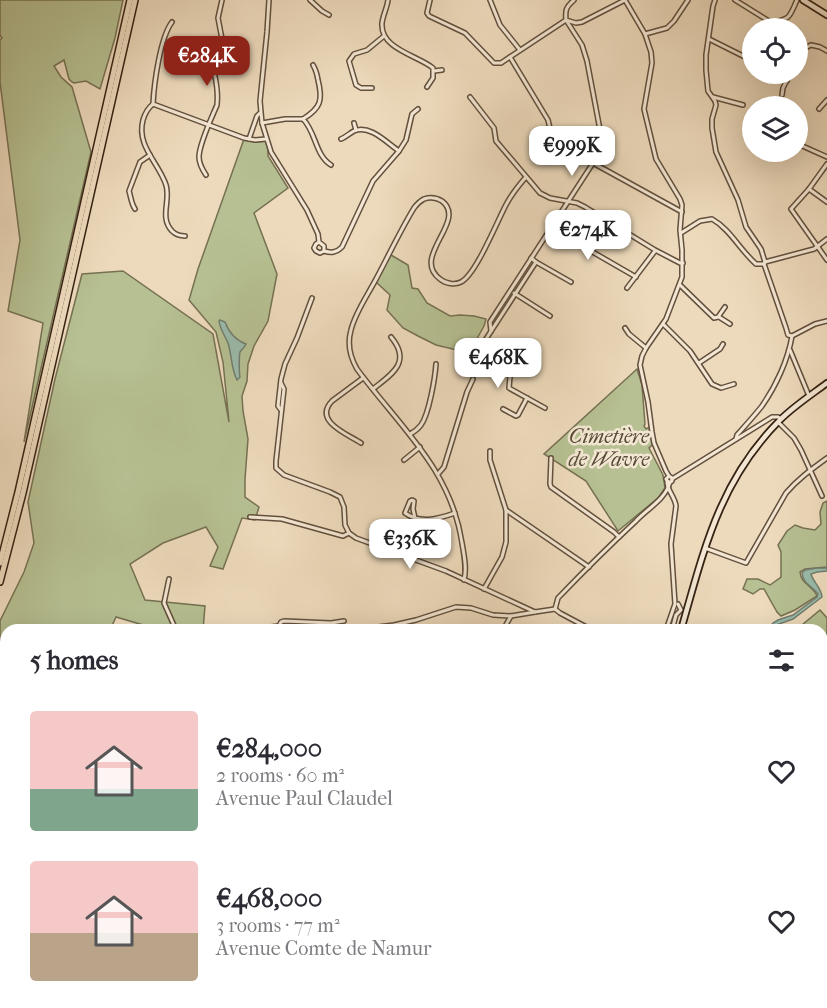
<!DOCTYPE html>
<meta charset="utf-8">
<style>
:root{--surface:#fff;--page:#f2f2f3;--text:#2b2b33;--muted:#7c7c81;--accent:#8f2418}
body{margin:0;font-family:"IM FELL French Canon",serif;background:var(--page);color:var(--text);height:100vh;display:flex;flex-direction:column;font-size:22px;white-space:nowrap}
*{box-sizing:border-box;margin:0}
p{font-size:20px;color:var(--muted)}
.icon{flex:none;width:33px;height:33px;fill:none;stroke:currentColor;stroke-width:2;stroke-linecap:round;stroke-linejoin:round}
.map{position:relative;flex:1;overflow:hidden}
.details{position:absolute;left:0px;top:624px;width:828px;height:384px;display:flex;flex-direction:column;background:var(--surface);border-radius:18px 18px 0 0;box-shadow:0 6px 24px #0002}
.details>*{flex:none}
.controls{position:absolute;left:742px;top:18px;display:grid;gap:12px}
.controls a{display:grid;place-items:center;width:66px;height:66px;border-radius:50%;background:var(--surface);box-shadow:0 6px 24px #0002;font-size:30px}
.price{position:absolute;translate:-50% -51px;padding:0 14px;border-radius:12px;background:#fff;color:#222;font-size:20px;line-height:39px;filter:drop-shadow(0 2px 3px #0008)}
.price::after{content:'';position:absolute;left:50%;top:36px;width:18px;height:14px;margin-left:-9px;background:inherit;clip-path:polygon(0 0,100% 0,50% 100%)}
.price.current{background:var(--accent);color:#fff}
ul{padding:0;list-style:none}
li{display:flex;align-items:center;gap:18px;height:150px;padding:0 30px}
li span{display:grid;place-items:center;flex:none;width:168px;height:120px;border-radius:6px;color:#555}
li>.icon{margin-inline-start:auto}
span .icon{width:72px;height:72px;fill:#fffc;stroke-width:1}
li b{font-size:26px}
h2{display:flex;justify-content:space-between;align-items:center;height:72px;padding:0 30px;font-size:26px}
.map>svg:first-child{display:block}
</style>
<div class="map">
<svg width="827" height="1008" viewBox="0 0 827 1008">
<rect width="100%" height="100%" fill="#eddabc"/>
<filter id="stains"><feTurbulence type="fractalNoise" baseFrequency=".00333" numOctaves="4"/><feColorMatrix values="0 0 0 0 .2 0 0 0 0 .09 0 0 0 0 .02 0 0 0 .5 -.17"/></filter>
<radialGradient id="worn" r=".72"><stop offset=".6" stop-color="#630" stop-opacity="0"/><stop offset="1" stop-color="#630" stop-opacity=".3"/></radialGradient>
<g fill="#b6c092" stroke="#767153" stroke-width="1.5">
<polygon points="0,0 123,0 115,38 100,89 86,81 74,83 72,82 69,79 64,60 54,66 61,77 72,87 91,152 24,442 43,323 8,311 20,240 0,82 0,40 2,38 0,35"/>
<polygon points="244,139 256,142 266,141 268,150 268,156 288,188 254,213 277,274 268,321 254,346 248,364 247,381 242,396 243,411 248,439 245,479 245,497 259,507 255,520 242,518 223,569 210,566 218,547 206,527 163,543 130,564 145,600 205,606 203,630 147,630 143,625 116,617 110,630 6,630 6,1002 103,1002 97,1008 0,1008 0,621 24,572 34,543 28,502 55,379 82,274 123,271 213,334 229,422 223,362 216,332 189,300 198,269"/>
<polygon points="391,255 408,265 412,288 418,289 427,303 450,316 460,315 474,316 486,319 484,326 469,353 436,345 418,336 403,328 387,310 390,295 376,282"/>
<polygon points="637,369 642,385 645,424 644,426 646,429 649,427 653,444 649,448 663,475 665,488 658,498 618,531 586,481 544,454"/>
<path d="M827 501V567L805 569 800 572C801 584 813 586 817 596L795 610 781 616 777 612 764 589H760L753 594 743 589 747 579H758L770 585 781 577V552L778 545 787 531 795 525 803 528 815 530 821 524 820 512 823 503Z"/>
<polygon points="820,610 827,618 827,645 822,649 822,630 796,630"/>
</g>
<g fill="#9abbab" stroke="#727e6f" stroke-width="1.5">
<path d="M220 320 225 322C229 333 235 340 246 344 245 347 242 349 240 352 239 356 239 372 240 377L237 380C231 368 232 356 228 343 225 336 220 329 219 321Z"/>
<path d="M817 568H827V571L817 572 811 574C813 582 821 587 822 597L793 619 776 625 773 630H771L770 627 773 623 778 620 793 615 817 597 818 594C812 586 803 584 802 573L805 570Z"/>
<polygon points="152,1002 258,1002 265,1008 147,1008"/>
</g>
<g fill="none" stroke-linecap="round" stroke-linejoin="round">
<g stroke="#63503e" stroke-width="6">
<g id="minor">
<polyline points="269,0 267,32 260,101 262,123 271,152 307,210 318,234 319,242 324,246 324,251 320,253 316,251 314,248 316,244 319,242"/>
<polyline points="310,0 322,11 329,15"/>
<path d="M388 0C387 8 383 15 382 23 380 49 417 55 433 68V78L427 87"/>
<polyline points="430,0 427,13 429,16 465,33 494,63 501,63 510,57"/>
<polyline points="490,0 500,25 520,50"/>
<path d="M574 0C566 7 565 10 566 20L576 23 582 22 625 0 645 34 651 52 652 63 644 109 656 159 680 199 682 205 680 230 682 250V277L666 319 646 348 642 356 640 365 648 402 652 432 654 443 666 471 669 476 672 478V481L669 483 666 479 669 476"/>
<path d="M715 0 713 6 706 55V70L708 91 715 101 716 105 712 119V128L716 152 738 200 746 227 761 249 765 262 764 264 786 328 788 335 792 336C788 360 776 386 762 406 754 416 745 426 737 435L736 439"/>
<path d="M735 0 772 23C791 18 789 18 797 0"/>
<polyline points="645,34 667,28 674,21 688,0"/>
<polyline points="222,39 218,18 222,0"/>
<polyline points="709,39 753,61"/>
<polyline points="798,59 803,49 811,45 820,47 827,51"/>
<polyline points="434,71 442,70"/>
<polyline points="773,74 787,81"/>
<polyline points="372,88 361,88 356,85 349,61 354,54 367,50 384,36"/>
<polyline points="782,95 783,88 790,74"/>
<polyline points="470,97 494,128 496,141 540,193 550,198 577,203 585,207 655,250 680,263 683,263"/>
<polyline points="713,97 743,105"/>
<path d="M153 104C148 108 145 113 143 120 136 146 159 163 166 185 171 201 159 217 172 231 176 235 179 236 185 236"/>
<polyline points="153,104 244,138 255,140 266,139"/>
<path d="M153 104C154 84 160 38 172 22"/>
<polyline points="819,109 827,100"/>
<path d="M303 119C321 108 323 100 318 80 317 74 316 70 313 65"/>
<path d="M262 123 285 119H303C316 132 315 155 331 165"/>
<polyline points="354,123 356,130"/>
<polyline points="249,139 257,116 260,113"/>
<path d="M341 139C346 137 350 133 354 131 370 124 387 143 399 151"/>
<polyline points="798,144 827,157"/>
<polyline points="593,163 682,212"/>
<polyline points="827,164 809,189 791,209 827,260"/>
<path d="M206 175C202 169 199 164 199 157 199 144 212 117 217 105 219 86 213 68 208 50"/>
<polyline points="809,189 827,202"/>
<path d="M135 209C131 203 131 197 129 191L140 162 150 155"/>
<polyline points="548,231 584,247 636,277"/>
<path d="M681 233 700 221 712 219C730 229 740 250 756 264H764"/>
<path d="M324 251C331 253 336 253 342 247L373 181 399 151 406 140 412 114 418 109"/>
<polyline points="531,258 536,262 486,339 486,342 514,361 511,365 509,388 545,408"/>
<polyline points="536,262 571,282"/>
<polyline points="765,262 814,249 827,239"/>
<polyline points="680,285 714,318 718,317 725,307"/>
<polyline points="627,288 655,251"/>
<polyline points="514,293 550,316"/>
<polyline points="719,317 730,324"/>
<polyline points="663,324 690,351 712,384 721,388 734,384"/>
<polyline points="625,328 629,334 646,348"/>
<path d="M491 331 490 322 593 163 600 146 601 135 587 61 582 45 566 20 510 57 548 120C553 136 547 145 538 159"/>
<polyline points="792,336 815,324 827,321"/>
<polyline points="790,350 809,396"/>
<polyline points="514,361 526,345"/>
<polyline points="699,363 720,349 723,344"/>
<polyline points="281,383 284,389 276,461 276,468 284,475 330,492 340,497 344,507 345,525 349,533 356,538 446,571 535,612 555,609"/>
<path d="M373 389C392 374 412 362 391 337"/>
<polyline points="503,409 516,416 518,415 527,398"/>
<polyline points="281,410 278,406 281,379 285,364 297,338 312,298"/>
<polyline points="778,422 794,438 801,450 822,496"/>
<path d="M410 434C414 432 418 429 421 425 429 414 435 378 436 364"/>
<path d="M361 443C347 434 313 421 332 401L363 378"/>
<polyline points="551,458 550,484 551,487 614,532 619,537"/>
<polyline points="404,460 420,447"/>
<polyline points="438,474 444,467 467,392 473,379"/>
<polyline points="672,479 772,417 778,417 781,419"/>
<polyline points="506,510 589,567"/>
<polyline points="250,517 282,519 343,536 349,533"/>
<path d="M415 518 413 509 414 501 412 500 410 501 405 513C420 524 438 519 455 513"/>
<path d="M705 548 746 563 786 493C798 479 812 469 827 458"/>
<polyline points="169,579 164,603 176,630"/>
<path d="M464 580C467 568 464 555 462 543 451 469 399 426 357 369 350 357 347 344 351 330 355 313 367 296 375 281 388 257 400 231 414 208 417 204 420 201 424 199 430 197 437 198 442 201 468 221 410 257 440 279 446 284 455 285 461 282 476 275 498 219 507 203 512 194 519 185 526 177"/>
<polyline points="484,589 502,557 506,542 506,510 490,460 490,451"/>
<path d="M555 609 558 598C583 572 609 546 636 521 647 509 666 499 670 482"/>
<polyline points="555,609 560,613 592,630"/>
<polyline points="279,626 281,622 284,621 331,623 344,621"/>
<polyline points="245,630 279,626 306,630"/>
<polyline points="354,630 394,625 416,620 456,607 471,608 493,615 511,616 535,612"/>
<polyline points="503,630 511,616"/>
<path d="M666 630 675 604 671 544 676 506C675 497 667 490 667 482"/>
<polyline points="672,630 676,615 681,610 678,604"/>
<polyline points="822,747 827,745"/>
<polyline points="822,815 827,817"/>
<polyline points="822,1001 827,996"/>
<polyline points="291,1002 296,1008"/>
<polyline points="814,1008 821,1002"/>
</g>
</g>
<g stroke="#352214" stroke-width="8">
<g id="secondary">
<polyline points="803,0 827,15"/>
<path d="M681 630C704 550 719 481 780 420 794 406 811 395 827 383"/>
<polyline points="127,1008 133,1002"/>
</g>
</g>
<g stroke="#352214" stroke-width="8">
<g id="trunk">
<polyline points="0,563 18,492 130,0"/>
<polyline points="0,582 23,493 135,0"/>
</g>
</g>
<use href="#minor" stroke="#f3e7d3" stroke-width="3"/>
<use href="#secondary" stroke="#f3e7d3" stroke-width="4.5"/>
<use href="#trunk" stroke="#eddabc" stroke-width="5"/>
<g stroke="#352214" stroke-width="4">
<g id="rail">
<polyline points="822,817 827,813"/>
<polyline points="554,1008 563,1002"/>
</g>
</g>
<use href="#rail" stroke="#f3e7d3" stroke-width="1.5" stroke-dasharray="4.5" stroke-linecap="butt"/>
</g>
<g text-anchor="middle" dominant-baseline="central" stroke-width="5" stroke-linejoin="round" paint-order="stroke">
<g font-size="20" font-style="italic" fill="#554a34" stroke="#f3e7d3">
<text x="609" y="436">Cimetière<tspan x="609" dy="23">de Wavre</tspan></text>
</g>
</g>
<rect width="100%" height="100%" filter="url(#stains)"/>
<rect width="100%" height="100%" fill="url(#worn)"/>
</svg>
<div class="controls">
<a><svg class="icon" aria-label="locate" viewBox="0 0 24 24"><circle cx="12" cy="12" r="6"/><path d="M12 2v4M12 18v4M2 12h4M18 12h4"/></svg></a>
<a><svg class="icon" aria-label="layers" viewBox="0 0 24 24"><path d="M12 4l9 5-9 5-9-5zM3 14l9 5 9-5"/></svg></a>
</div>
<b class="price current" style="left:207px;top:87px">€284K</b>
<b class="price" style="left:572px;top:177px">€999K</b>
<b class="price" style="left:588px;top:261px">€274K</b>
<b class="price" style="left:498px;top:389px">€468K</b>
<b class="price" style="left:410px;top:570px">€336K</b>
<section class="details">
<h2>5 homes<svg class="icon" aria-label="filters" viewBox="0 0 24 24"><path d="M4 7h16M4 17h16"/><circle cx="9" cy="7" r="2"/><circle cx="15" cy="17" r="2"/></svg></h2>
<ul>
<li><span style="background:linear-gradient(#f6c9c9 65%,#7fa58c 0)"><svg class="icon" aria-label="home" viewBox="0 0 24 24"><path d="M3 11l9-7 9 7M6 9v11h12V9"/></svg></span><div><b>€284,000</b><p>2 rooms · 60 m²</p><p>Avenue Paul Claudel</p></div><svg class="icon" aria-label="heart" viewBox="0 0 24 24"><path d="M12 20l-8-8c-3-5 5-10 8-4 3-6 11-1 8 4z"/></svg></li>
<li><span style="background:linear-gradient(#f6c9c9 60%,#b9a48a 0)"><svg class="icon" aria-label="home" viewBox="0 0 24 24"><path d="M3 11l9-7 9 7M6 9v11h12V9"/></svg></span><div><b>€468,000</b><p>3 rooms · 77 m²</p><p>Avenue Comte de Namur</p></div><svg class="icon" aria-label="heart" viewBox="0 0 24 24"><path d="M12 20l-8-8c-3-5 5-10 8-4 3-6 11-1 8 4z"/></svg></li>
</ul>
</section>
</div>
